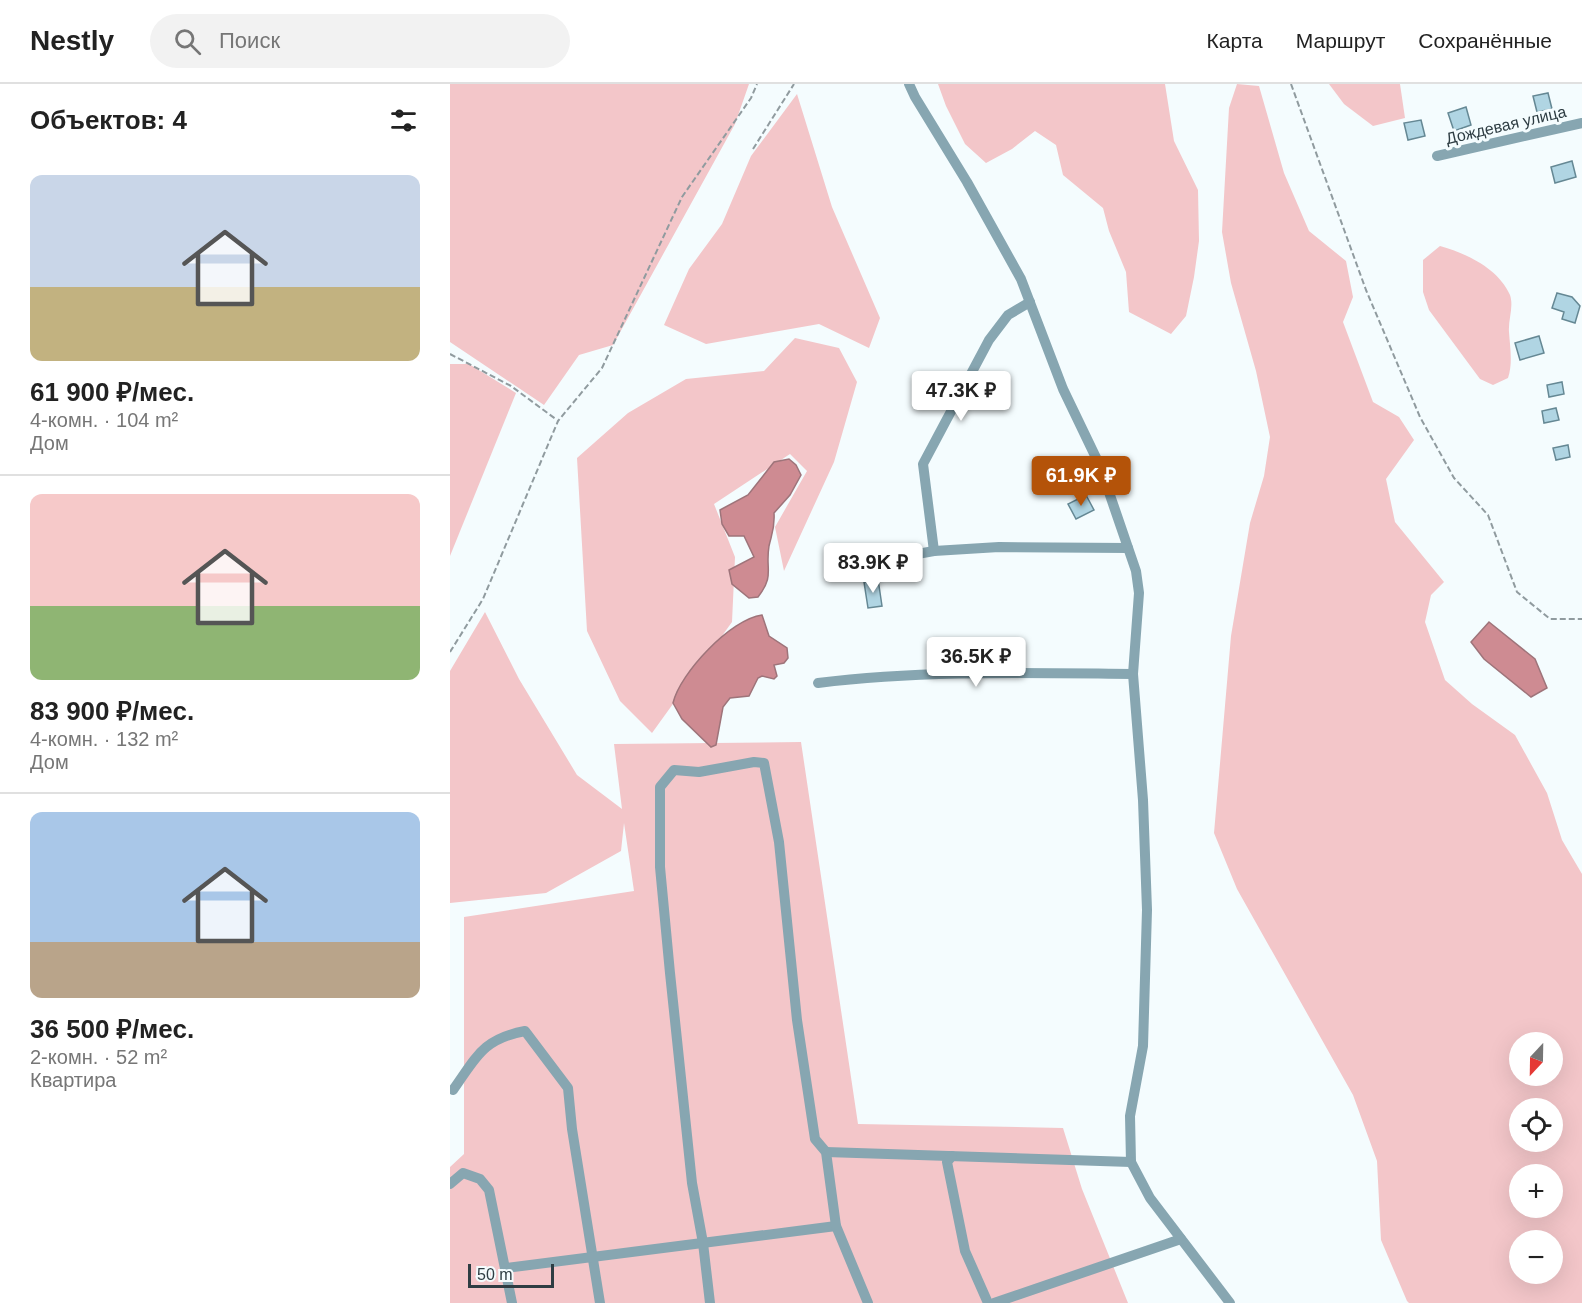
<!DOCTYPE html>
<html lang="ru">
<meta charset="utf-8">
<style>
:root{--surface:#fff;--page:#f2f2f2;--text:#222;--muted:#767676;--line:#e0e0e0;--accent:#b45309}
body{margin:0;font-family:Arial,sans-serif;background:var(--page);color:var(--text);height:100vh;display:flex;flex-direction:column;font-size:22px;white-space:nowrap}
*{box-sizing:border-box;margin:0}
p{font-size:20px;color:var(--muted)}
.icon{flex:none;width:33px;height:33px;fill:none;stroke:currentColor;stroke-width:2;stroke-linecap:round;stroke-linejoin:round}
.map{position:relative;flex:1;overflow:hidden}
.details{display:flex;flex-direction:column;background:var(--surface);width:450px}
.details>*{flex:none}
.needle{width:39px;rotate:202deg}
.controls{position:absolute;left:1059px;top:948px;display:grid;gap:12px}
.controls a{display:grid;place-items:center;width:54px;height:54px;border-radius:50%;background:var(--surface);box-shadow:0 6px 24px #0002;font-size:30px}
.scale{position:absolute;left:18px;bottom:15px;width:86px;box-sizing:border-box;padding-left:6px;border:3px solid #2e3d43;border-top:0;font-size:16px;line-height:21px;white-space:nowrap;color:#2e3d43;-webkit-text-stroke:4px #f4fcfe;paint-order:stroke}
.price{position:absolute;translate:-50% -51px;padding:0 14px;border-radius:6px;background:#fff;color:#222;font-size:20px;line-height:39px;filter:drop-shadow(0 2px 3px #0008)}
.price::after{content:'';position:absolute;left:50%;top:36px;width:18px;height:14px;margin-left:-9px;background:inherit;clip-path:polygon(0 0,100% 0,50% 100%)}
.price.active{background:var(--accent);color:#fff}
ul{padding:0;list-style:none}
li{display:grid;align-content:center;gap:12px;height:318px;padding:0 30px}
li+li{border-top:2px solid var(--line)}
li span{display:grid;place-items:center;height:186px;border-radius:12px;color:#555}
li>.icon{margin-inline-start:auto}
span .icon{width:108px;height:108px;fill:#fffc;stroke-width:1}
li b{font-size:26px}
h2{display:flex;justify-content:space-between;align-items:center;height:72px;padding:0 30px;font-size:26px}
header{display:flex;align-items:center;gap:36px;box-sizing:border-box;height:84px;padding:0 30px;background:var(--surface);border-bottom:2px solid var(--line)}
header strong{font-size:28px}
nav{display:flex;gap:33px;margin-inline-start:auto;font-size:21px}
.search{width:420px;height:54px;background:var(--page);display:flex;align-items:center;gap:15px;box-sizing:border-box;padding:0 21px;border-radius:33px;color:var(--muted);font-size:22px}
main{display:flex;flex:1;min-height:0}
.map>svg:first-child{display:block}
</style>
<header>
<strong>Nestly</strong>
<div class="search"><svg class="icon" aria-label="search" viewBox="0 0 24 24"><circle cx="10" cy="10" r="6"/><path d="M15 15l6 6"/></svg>Поиск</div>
<nav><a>Карта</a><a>Маршрут</a><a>Сохранённые</a></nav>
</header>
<main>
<section class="details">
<h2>Объектов: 4<svg class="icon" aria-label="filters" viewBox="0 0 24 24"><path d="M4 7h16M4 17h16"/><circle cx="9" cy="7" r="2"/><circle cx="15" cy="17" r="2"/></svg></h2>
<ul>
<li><span style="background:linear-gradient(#c9d6e8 60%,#c2b280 0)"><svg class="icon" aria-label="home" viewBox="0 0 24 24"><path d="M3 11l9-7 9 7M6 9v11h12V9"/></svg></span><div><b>61 900 ₽/мес.</b><p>4-комн. · 104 m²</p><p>Дом</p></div></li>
<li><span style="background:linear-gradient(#f6c9c9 60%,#8fb573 0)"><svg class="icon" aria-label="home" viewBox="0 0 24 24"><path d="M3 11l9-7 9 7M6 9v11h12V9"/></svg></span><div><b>83 900 ₽/мес.</b><p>4-комн. · 132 m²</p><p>Дом</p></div></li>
<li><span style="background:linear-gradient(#a9c7e8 70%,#b9a48a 0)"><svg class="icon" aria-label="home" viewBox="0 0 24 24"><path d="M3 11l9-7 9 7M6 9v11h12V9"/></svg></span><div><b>36 500 ₽/мес.</b><p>2-комн. · 52 m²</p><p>Квартира</p></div></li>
</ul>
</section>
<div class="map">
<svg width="1132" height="1219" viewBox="0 0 1132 1219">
<rect width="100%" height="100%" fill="#f4fcfe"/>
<g fill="#f3c6c9" fill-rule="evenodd">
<polygon points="0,0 299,0 285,40 163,261 129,271 94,321 0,258"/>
<polygon points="488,0 715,0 724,57 748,106 749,157 744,193 736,232 721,250 679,228 676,188 659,147 653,124 613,91 606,61 585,47 562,65 536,79 515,60 496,22"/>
<path d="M787 0 809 2 834 89 859 147 896 177 903 213 893 238 923 318 949 333 964 356 936 395 945 438 994 498 981 511 975 538 995 596 1022 620 1065 651 1097 709 1112 756 1132 790V1219H959L957 1217 931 1156 927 1077 903 1011 787 805 764 749 781 552 800 439 814 392 820 353 806 287 781 199 772 148 779 24ZM1070 958H1102V992H1070ZM1070 1024H1102V1058H1070ZM1102 1090V1124H1070V1090ZM1102 1156V1190H1070V1156Z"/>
<polygon points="879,0 950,0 955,34 923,42 894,20"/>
<polygon points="347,10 382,123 430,234 419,264 369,240 256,260 214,241 239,185 272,140 301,72"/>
<path d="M990 162C1016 169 1049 185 1060 211 1064 223 1058 236 1059 248 1060 263 1063 279 1058 294L1043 301 1030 295 979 226 973 208V176Z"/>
<polygon points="345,254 389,264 407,298 384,378 334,487 325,443 357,387 340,370 264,420 285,473 282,538 202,649 170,617 137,547 127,374 178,329 236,295 314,287"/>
<polygon points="0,280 19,280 66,309 0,472"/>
<polygon points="35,528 69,595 127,691 172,725 164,660 351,658 408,1040 613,1044 632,1105 678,1219 0,1219 0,1083 14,1070 14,833 184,807 174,739 171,767 96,809 0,819 0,587"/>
</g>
<g fill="#ce8b92" stroke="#9e747a" stroke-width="1.5">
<path d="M339 375 346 381 351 391 340 411 324 429C325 444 322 449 319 462 315 486 325 491 308 513L299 514 282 500 279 486 304 473 294 452H279L272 440 270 426 298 411 324 378Z"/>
<path d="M312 531 319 552 337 564 338 574 334 579 324 581 327 592 324 595 312 592 308 594 299 612 280 614 273 623 266 661 261 663 232 635 223 619C230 589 281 535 312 531Z"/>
<polygon points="1039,538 1085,575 1097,604 1081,613 1034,575 1021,558"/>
</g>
<g fill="#b0d5e3" stroke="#658894" stroke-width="1.5">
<polygon points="1098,9 1102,25 1087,28 1083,12"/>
<polygon points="1016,23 1021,41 1004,47 998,29"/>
<polygon points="971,36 975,52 958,56 954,39"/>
<polygon points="1122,77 1126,93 1105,99 1101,83"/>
<polygon points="1107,209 1122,213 1130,222 1125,239 1112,235 1114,228 1102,224"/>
<polygon points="1089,252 1094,269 1070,276 1065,259"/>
<polygon points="1112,298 1114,310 1099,313 1097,301"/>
<polygon points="1106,324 1109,336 1094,339 1092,327"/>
<polygon points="1118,361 1120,373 1106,376 1103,364"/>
<polygon points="636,411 644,426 626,435 618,420"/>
<polygon points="428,495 432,522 418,524 414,498"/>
</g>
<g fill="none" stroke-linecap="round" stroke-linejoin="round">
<g stroke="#909b9f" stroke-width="2" stroke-dasharray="6 3" stroke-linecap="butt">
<polyline points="841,0 916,206 970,333 1004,394 1038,431 1067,508 1100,535 1132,535"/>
<polyline points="303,65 344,0"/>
<polyline points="0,270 61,302 107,336"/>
<polyline points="0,568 33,515 108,337 152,284 232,113 301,14 307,0"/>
</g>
<g stroke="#87a6b1" stroke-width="10">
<polyline points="459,0 465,13 517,98 571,195 613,305 650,382 686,487 689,509 683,590 693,716 697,826 693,962 680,1032 681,1078 700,1114 780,1219"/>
<polyline points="987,72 1132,39"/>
<polyline points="484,467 473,380 539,256 558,231 580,218"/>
<polyline points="384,485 484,467 549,463 678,464"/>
<path d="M368 599C473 586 578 589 683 590"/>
<path d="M3 1006C26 974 32 955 75 947L118 1004 122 1045 150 1219"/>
<polyline points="376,1068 681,1078"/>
<polyline points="502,1072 497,1078 515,1167 538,1219"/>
<polyline points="0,1100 13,1089 30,1095 39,1106 62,1219"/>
<polyline points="56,1184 386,1142"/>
<polyline points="260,1219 253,1159 242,1099 220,889 210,783 210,703 224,686 249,688 304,678 314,679 329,758 347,936 365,1055 376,1068 386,1142 418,1219"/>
<polyline points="544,1219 731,1155"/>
</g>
</g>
<g text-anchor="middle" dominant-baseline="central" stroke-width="6" stroke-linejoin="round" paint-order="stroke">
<g font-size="16" fill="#2e3d43" stroke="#f4fcfe">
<text transform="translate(1056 41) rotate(-13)">Дождевая улица</text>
</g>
</g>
</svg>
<div class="controls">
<a><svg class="needle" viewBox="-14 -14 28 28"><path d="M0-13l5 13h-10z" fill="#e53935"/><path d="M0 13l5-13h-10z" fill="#767676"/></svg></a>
<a><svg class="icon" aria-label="locate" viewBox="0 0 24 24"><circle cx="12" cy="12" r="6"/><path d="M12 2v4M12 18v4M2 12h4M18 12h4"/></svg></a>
<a>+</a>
<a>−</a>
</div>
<div class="scale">50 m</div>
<b class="price" style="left:511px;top:338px">47.3K ₽</b>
<b class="price active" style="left:631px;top:423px">61.9K ₽</b>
<b class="price" style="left:423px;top:510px">83.9K ₽</b>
<b class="price" style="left:526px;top:604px">36.5K ₽</b>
</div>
</main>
